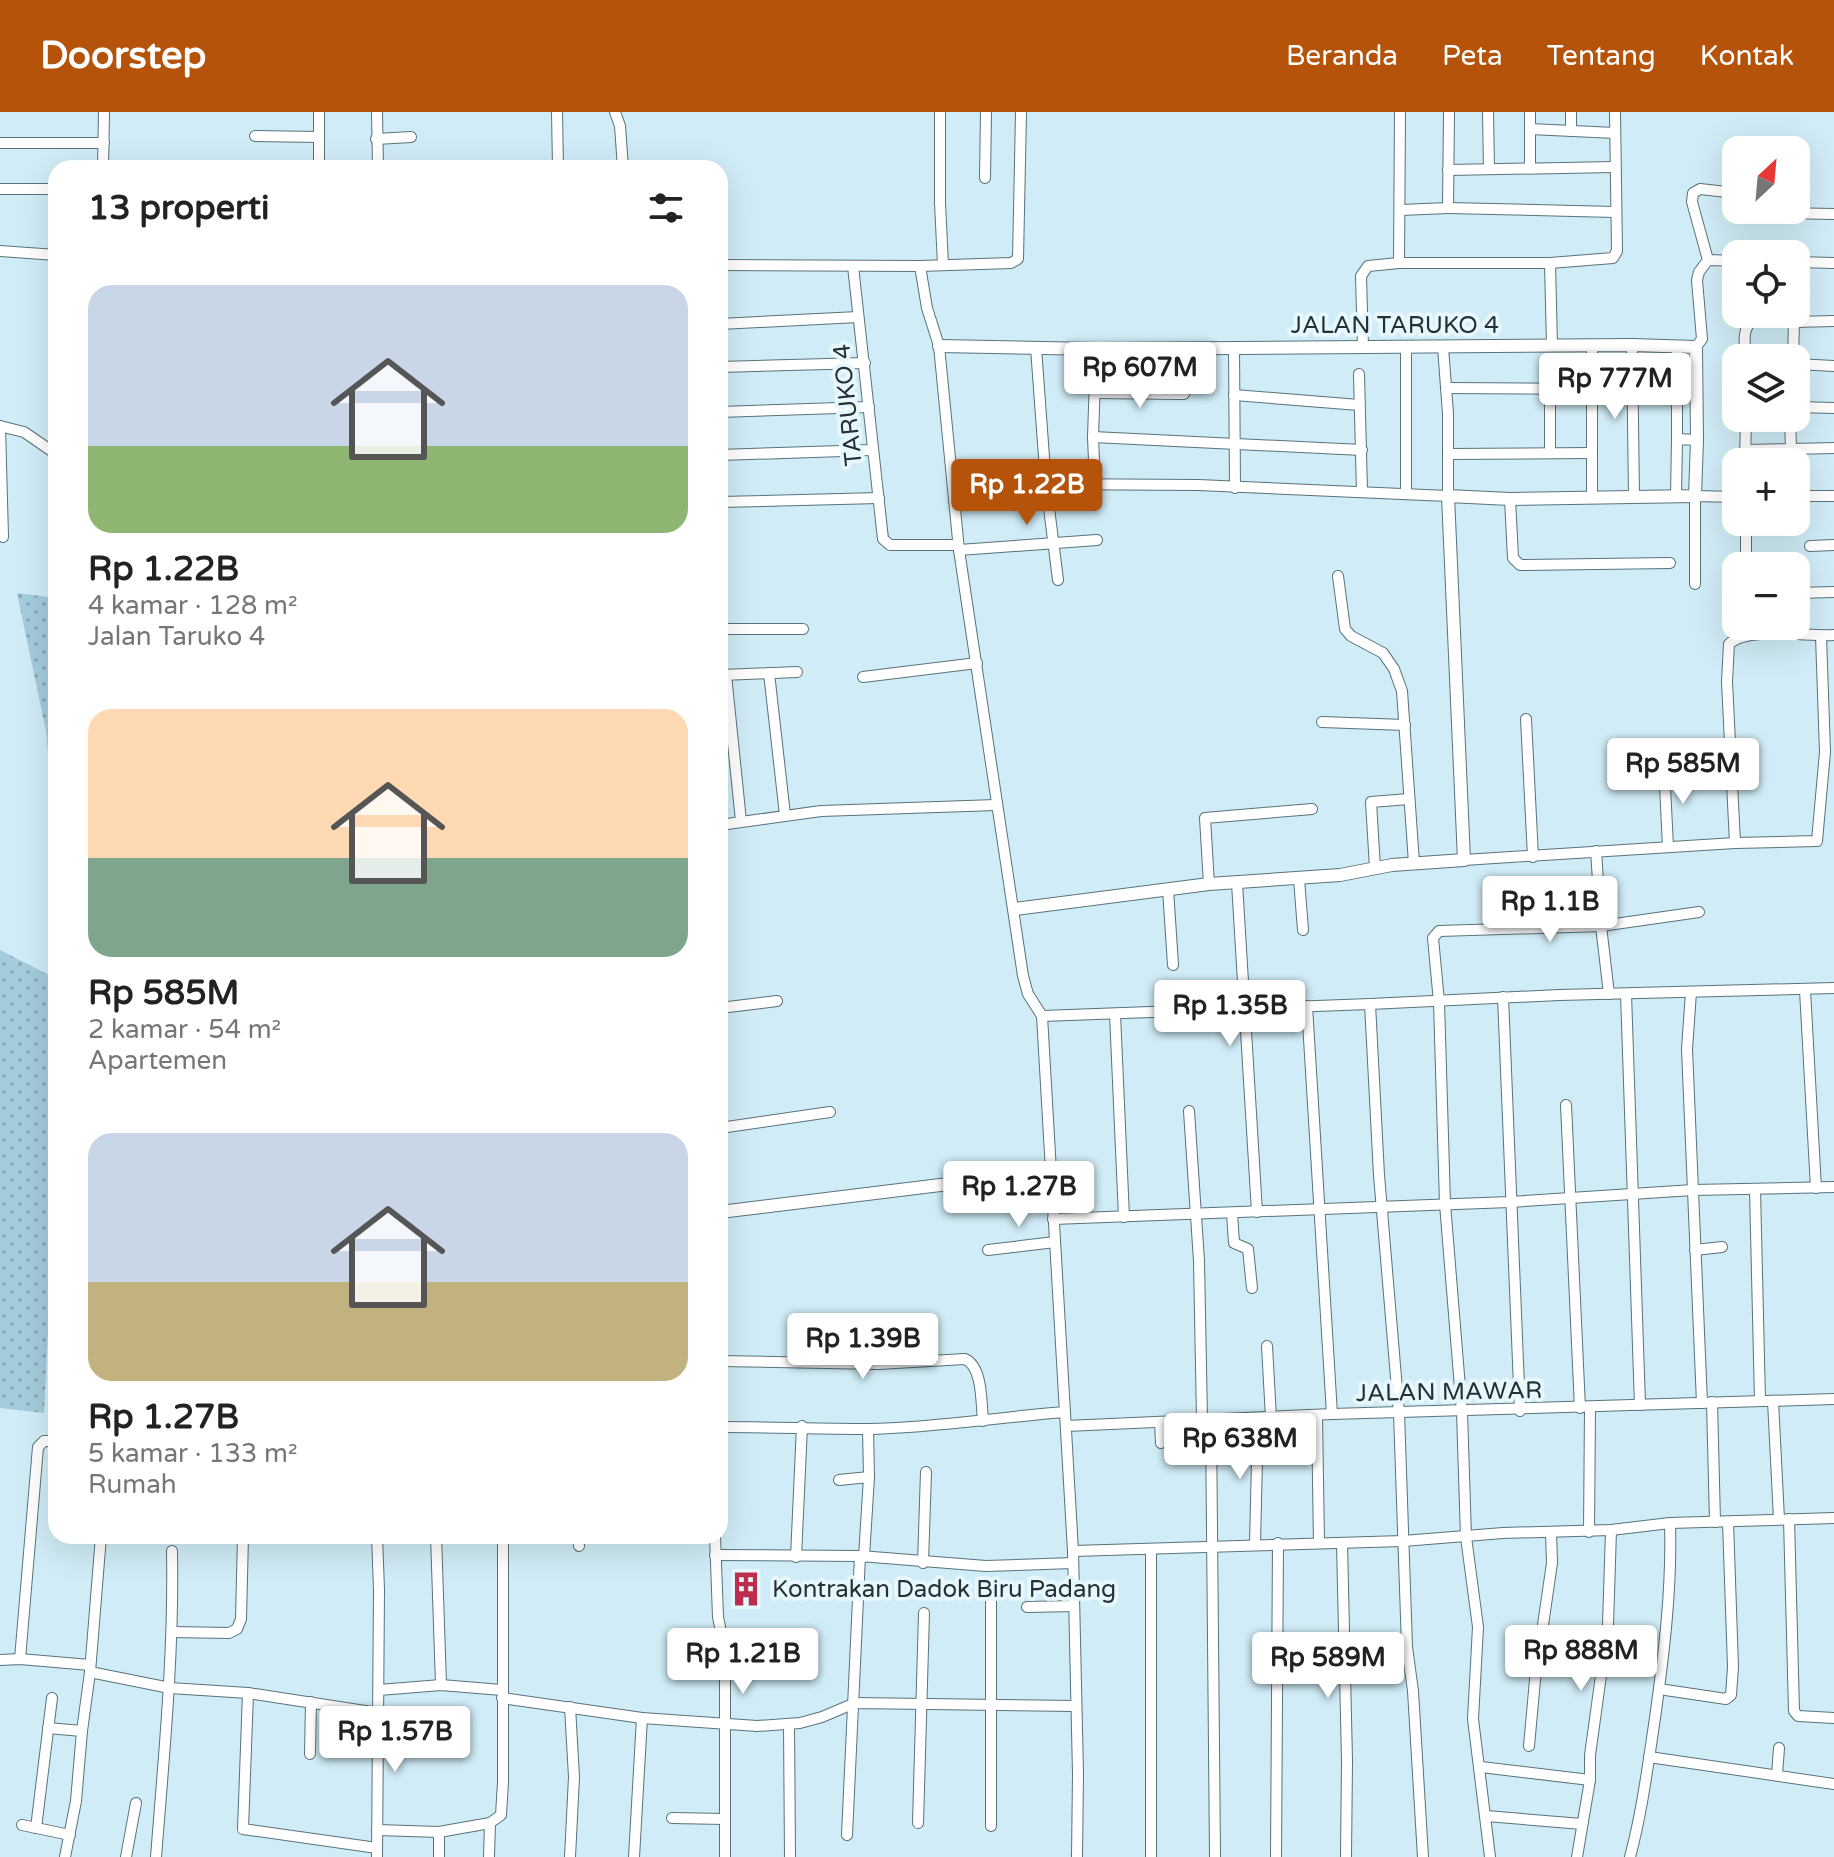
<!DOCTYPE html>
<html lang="id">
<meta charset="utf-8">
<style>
:root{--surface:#fff;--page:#f6f6f6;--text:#222;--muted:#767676;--accent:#b45309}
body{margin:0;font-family:"Varela Round",sans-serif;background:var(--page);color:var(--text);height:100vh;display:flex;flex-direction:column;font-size:30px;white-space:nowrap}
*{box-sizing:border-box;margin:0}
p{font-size:26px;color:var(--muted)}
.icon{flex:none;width:44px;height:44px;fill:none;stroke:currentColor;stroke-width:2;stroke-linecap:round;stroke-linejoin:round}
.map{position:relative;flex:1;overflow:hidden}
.side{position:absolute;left:48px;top:48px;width:680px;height:1384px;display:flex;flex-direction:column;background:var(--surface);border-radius:24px;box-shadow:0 8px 32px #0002}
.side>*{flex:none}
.needle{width:52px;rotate:26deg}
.tools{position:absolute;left:1722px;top:24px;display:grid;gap:16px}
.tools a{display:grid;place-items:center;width:88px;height:88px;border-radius:16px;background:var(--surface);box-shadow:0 8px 32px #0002;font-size:40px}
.price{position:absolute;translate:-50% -68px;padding:0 18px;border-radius:8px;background:#fff;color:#222;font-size:26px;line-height:52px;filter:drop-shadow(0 2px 4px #0008)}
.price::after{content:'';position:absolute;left:50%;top:48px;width:24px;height:18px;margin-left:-12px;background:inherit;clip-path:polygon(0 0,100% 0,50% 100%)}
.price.on{background:var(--accent);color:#fff}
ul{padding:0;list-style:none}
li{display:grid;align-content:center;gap:16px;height:424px;padding:0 40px}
li span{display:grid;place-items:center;height:248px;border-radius:24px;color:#555}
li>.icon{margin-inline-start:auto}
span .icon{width:144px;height:144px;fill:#fffc;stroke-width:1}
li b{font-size:34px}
h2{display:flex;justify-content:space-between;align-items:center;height:96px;padding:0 40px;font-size:34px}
header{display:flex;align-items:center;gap:48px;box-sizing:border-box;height:112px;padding:0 40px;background:var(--accent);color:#fff}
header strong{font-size:38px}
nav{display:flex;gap:44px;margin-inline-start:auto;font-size:28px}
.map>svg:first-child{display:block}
</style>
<header>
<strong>Doorstep</strong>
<nav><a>Beranda</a><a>Peta</a><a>Tentang</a><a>Kontak</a></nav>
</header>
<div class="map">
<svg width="1834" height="1745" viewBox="0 0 1834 1745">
<defs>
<pattern id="green-dots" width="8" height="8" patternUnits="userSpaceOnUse" patternTransform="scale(2)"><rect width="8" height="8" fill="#a4ccdc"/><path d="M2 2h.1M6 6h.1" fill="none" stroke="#85a6b3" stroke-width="1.8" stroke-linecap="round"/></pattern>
</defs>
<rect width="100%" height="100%" fill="#d0ecf6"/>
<g fill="url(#green-dots)">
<polygon points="17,481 56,486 56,731 46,619"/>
<polygon points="0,838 51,864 56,856 56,1099 54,1100 44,1301 0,1296"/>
</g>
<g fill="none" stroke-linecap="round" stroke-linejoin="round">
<g stroke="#59727b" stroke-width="12">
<g id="minor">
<polyline points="377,0 378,56"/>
<polyline points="557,0 558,56"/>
<polyline points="615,0 620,14 623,56"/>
<polyline points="940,0 940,91 943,153"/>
<polyline points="1488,0 1489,57"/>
<polyline points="1530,17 1615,21"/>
<polyline points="1571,19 1571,0"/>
<polyline points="255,24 319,25"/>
<polyline points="376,27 411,25"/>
<polyline points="0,31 104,31"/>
<polyline points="1530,55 1530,0"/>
<polyline points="103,56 104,0"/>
<polyline points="319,56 319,0"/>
<polyline points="1448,58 1614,55"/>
<polyline points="985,66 986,0"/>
<polyline points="0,77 56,77"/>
<polyline points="1448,96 1615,100"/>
<polyline points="1401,98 1448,96 1449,0"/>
<polyline points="1751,98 1780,101 1834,102"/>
<polyline points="0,139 56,143"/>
<polyline points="1708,148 1692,90 1693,81 1700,77 1736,81"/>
<polyline points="1796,150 1834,151"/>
<polyline points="1399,151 1400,0"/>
<polyline points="1550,151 1552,234"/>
<polyline points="720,153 920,154 927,196 939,234 959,438 1023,864 1028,882 1042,904 1073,1439 1078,1662 1077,1745"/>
<polyline points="853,154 883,427 890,433 958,433"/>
<polyline points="920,154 1011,151 1018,147 1021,0"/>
<polyline points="720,212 858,205"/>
<polyline points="1632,233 1634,385"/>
<polyline points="1592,234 1592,385"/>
<polyline points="1234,235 1235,376"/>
<polyline points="1443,235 1448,302 1448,342 1592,341"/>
<polyline points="1696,235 1702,227 1697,168 1699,160 1708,148 1736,149"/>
<polyline points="1036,236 1046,372 1198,373 1448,384 1448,342"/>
<polyline points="1363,236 1361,164 1368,154 1399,151 1550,151 1613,146 1617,139 1615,0"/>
<path d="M1746 246C1745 233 1741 217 1753 208L1794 210"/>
<polyline points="1793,246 1794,210 1834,209"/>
<polyline points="1796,252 1834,254"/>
<polyline points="720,255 865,251"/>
<polyline points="1359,262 1362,380"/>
<polyline points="1446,276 1591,277"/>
<polyline points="1550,277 1550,340"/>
<polyline points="1096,281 1184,282"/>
<polyline points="1234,283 1359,293"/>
<polyline points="1796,295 1834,296"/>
<polyline points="720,300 869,295"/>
<polyline points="0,314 3,425"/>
<polyline points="0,314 24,320 56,342"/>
<polyline points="1093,325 1362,338"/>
<polyline points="1677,327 1677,234"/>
<polyline points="1791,337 1834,336"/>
<polyline points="1745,338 1791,337 1790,306"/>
<polyline points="720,343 873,338"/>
<polyline points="1745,350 1746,306"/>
<polyline points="952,361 1006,361"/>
<polyline points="1046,372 1058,468"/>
<polyline points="1095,373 1093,325 1096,237"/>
<polyline points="1406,382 1406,236"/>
<polyline points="1676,384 1677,327 1697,328"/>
<polyline points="1796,384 1834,384"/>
<polyline points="1510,387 1513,446 1520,453 1670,451"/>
<polyline points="720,390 879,386"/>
<polyline points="1746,410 1746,454"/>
<polyline points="1810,434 1834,433"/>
<polyline points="959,438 1097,428"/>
<polyline points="1338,464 1345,517 1351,524 1383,541 1394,557 1402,579 1414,751"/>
<polyline points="1695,472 1695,384 1736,385"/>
<polyline points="1796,481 1834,480"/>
<polyline points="720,517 803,517"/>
<polyline points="769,561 785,703"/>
<polyline points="722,563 797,560"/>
<polyline points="726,563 741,709"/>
<polyline points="863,565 977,551"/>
<polyline points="1526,607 1533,745"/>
<polyline points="1322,610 1405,613"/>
<polyline points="1664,654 1668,735"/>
<polyline points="720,713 821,699 996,693"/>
<path d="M1735 731 1727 570 1729 532C1747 514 1809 525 1834 523"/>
<polyline points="1596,739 1601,814 1609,882"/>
<polyline points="1464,748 1735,731 1817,729 1825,640 1821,524"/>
<polyline points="1375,756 1371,690 1409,687"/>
<polyline points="1299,767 1303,818"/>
<polyline points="1237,771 1257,1100"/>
<polyline points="1209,772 1205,706 1312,697"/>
<polyline points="1168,777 1173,853"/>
<polyline points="1805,878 1816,1076"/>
<polyline points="1691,880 1687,937 1702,1291"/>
<polyline points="1626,882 1640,1293"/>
<polyline points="1503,885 1520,1299"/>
<polyline points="1370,892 1379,1063 1399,1301 1407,1535 1413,1579 1423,1745"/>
<polyline points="1307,894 1332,1302"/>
<polyline points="720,896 777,889"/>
<polyline points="1115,902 1124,1105"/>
<polyline points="1042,904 1370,892 1559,883 1834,876"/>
<polyline points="1566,993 1580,1296"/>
<polyline points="1189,999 1199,1149 1202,1307"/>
<polyline points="720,1016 830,1000"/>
<polyline points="1755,1077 1760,1289"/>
<polyline points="1232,1101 1234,1131 1248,1137 1252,1176"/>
<polyline points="1053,1107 1510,1090 1693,1078 1834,1075"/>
<polyline points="988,1138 1055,1130"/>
<polyline points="1695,1138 1722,1135"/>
<polyline points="1267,1234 1271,1306"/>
<path d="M720 1249 878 1252 965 1247C983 1255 981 1291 983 1309"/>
<polyline points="1773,1289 1779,1407"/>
<polyline points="1712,1290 1715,1410"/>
<polyline points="1317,1305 1319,1431"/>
<polyline points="1211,1307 1215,1745"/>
<polyline points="1160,1310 1161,1331"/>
<polyline points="1066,1314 1332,1302 1834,1287"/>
<path d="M720 1315C769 1315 819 1317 868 1317 934 1316 999 1305 1065 1300"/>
<polyline points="839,1368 869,1365"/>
<polyline points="1789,1407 1794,1599 1798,1604 1834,1606"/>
<polyline points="1589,1420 1590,1296"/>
<polyline points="377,1424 379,1478 377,1745"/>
<polyline points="436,1424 441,1573"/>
<polyline points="578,1424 579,1434"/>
<polyline points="715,1424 718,1505 725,1539 725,1745"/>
<polyline points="1342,1431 1347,1649 1346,1745"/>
<polyline points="1255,1432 1258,1306"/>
<polyline points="1151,1438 1151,1745"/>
<polyline points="1073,1439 1403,1429 1503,1421 1611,1418 1670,1411 1834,1406"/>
<polyline points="715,1443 860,1444 986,1454 1073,1451"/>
<polyline points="796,1445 802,1314"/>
<polyline points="864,1445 869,1365 868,1317"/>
<polyline points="923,1451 926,1360"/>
<polyline points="991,1479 991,1714"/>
<polyline points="1027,1495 1074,1494"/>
<polyline points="172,1520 229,1521 237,1517 241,1507 243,1424"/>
<polyline points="725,1539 764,1534 803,1535"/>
<polyline points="20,1547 38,1335 44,1329 56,1329"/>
<polyline points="0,1548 20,1547 90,1553"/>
<polyline points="90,1560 170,1576 248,1581 378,1601"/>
<polyline points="1659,1577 1726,1587 1731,1583 1733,1555 1728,1410"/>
<polyline points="379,1578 441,1573 502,1578"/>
<polyline points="248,1581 243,1717 377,1736"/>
<polyline points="502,1586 642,1606 757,1614 800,1611 822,1605 855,1591 1076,1594"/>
<polyline points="570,1595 574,1665 570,1745"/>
<polyline points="789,1612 790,1745"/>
<polyline points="48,1616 82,1619"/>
<polyline points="1529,1634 1535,1568 1552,1451 1551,1420"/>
<polyline points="310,1642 311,1590"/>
<polyline points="1649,1645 1834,1672"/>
<polyline points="1481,1655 1590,1668"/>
<polyline points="1777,1663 1779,1636"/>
<polyline points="1486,1704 1582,1712"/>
<polyline points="672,1706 725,1707"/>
<polyline points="918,1711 924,1501"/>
<polyline points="22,1713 70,1723"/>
<polyline points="36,1716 52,1586"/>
<polyline points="377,1718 439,1720 490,1711 501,1703 503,1670 503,1424"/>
<polyline points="847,1723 860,1444"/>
<polyline points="65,1745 76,1689 82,1619 90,1560 101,1424"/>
<polyline points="126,1745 136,1691"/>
<path d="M156 1745C164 1643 174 1541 172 1439"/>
<polyline points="439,1745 439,1720"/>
<polyline points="489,1745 490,1711"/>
<polyline points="634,1745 642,1606"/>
<polyline points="1276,1745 1278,1431"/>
<polyline points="1490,1745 1473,1607 1478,1515 1466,1425 1462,1300 1445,1092 1439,890 1433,826 1439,819 1601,814 1699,800"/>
<polyline points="1577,1745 1590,1668 1590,1643 1608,1513 1611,1418"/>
<path d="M1630 1745C1642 1700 1648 1653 1655 1606 1664 1541 1672 1477 1670 1411"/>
</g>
</g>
<g stroke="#59727b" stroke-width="14">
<g id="tertiary">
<polyline points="939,234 1096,237 1632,233 1696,235 1697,328 1695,384 1510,387 1448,384 1464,748 1392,753 1340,763 1209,772 1015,797"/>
<polyline points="720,1100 981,1068 1051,1064"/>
</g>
</g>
<use href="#minor" stroke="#fff" stroke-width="10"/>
<use href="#tertiary" stroke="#fff" stroke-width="12"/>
</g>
<defs>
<g id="building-bare" transform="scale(2.76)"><path d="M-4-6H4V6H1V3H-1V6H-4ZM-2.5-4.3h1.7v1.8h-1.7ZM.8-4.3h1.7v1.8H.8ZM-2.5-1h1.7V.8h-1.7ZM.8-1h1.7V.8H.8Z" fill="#bd2d4e" stroke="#e6f7fd" stroke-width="2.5" paint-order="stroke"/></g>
</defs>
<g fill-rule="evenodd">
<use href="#building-bare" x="746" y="1477"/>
</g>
<g text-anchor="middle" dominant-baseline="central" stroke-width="8" stroke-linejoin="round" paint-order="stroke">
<g font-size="24" fill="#253034" stroke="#e6f7fd">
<text x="1395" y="213">JALAN TARUKO 4</text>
<text transform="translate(848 293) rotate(-96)">TARUKO 4</text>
<text transform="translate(1449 1280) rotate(-1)">JALAN MAWAR</text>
</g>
<g font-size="24" fill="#253034" stroke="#e6f7fd" text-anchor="start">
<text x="772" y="1477">Kontrakan Dadok Biru Padang</text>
</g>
</g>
</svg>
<div class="tools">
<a><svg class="needle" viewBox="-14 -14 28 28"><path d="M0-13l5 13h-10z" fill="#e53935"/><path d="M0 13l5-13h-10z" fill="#767676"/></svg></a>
<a><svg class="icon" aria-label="locate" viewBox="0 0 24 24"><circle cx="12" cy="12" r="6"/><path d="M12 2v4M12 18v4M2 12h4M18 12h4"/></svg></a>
<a><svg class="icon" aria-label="layers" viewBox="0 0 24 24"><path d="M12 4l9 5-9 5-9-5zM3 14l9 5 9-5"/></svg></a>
<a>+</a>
<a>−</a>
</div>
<b class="price" style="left:1140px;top:298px">Rp 607M</b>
<b class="price" style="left:1615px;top:309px">Rp 777M</b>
<b class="price on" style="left:1027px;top:415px">Rp 1.22B</b>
<b class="price" style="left:1683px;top:694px">Rp 585M</b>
<b class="price" style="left:1550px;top:832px">Rp 1.1B</b>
<b class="price" style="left:1230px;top:936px">Rp 1.35B</b>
<b class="price" style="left:1019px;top:1117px">Rp 1.27B</b>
<b class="price" style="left:863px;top:1269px">Rp 1.39B</b>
<b class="price" style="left:1240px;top:1369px">Rp 638M</b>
<b class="price" style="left:1581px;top:1581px">Rp 888M</b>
<b class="price" style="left:743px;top:1584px">Rp 1.21B</b>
<b class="price" style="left:1328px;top:1588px">Rp 589M</b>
<b class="price" style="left:395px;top:1662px">Rp 1.57B</b>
<section class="side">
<h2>13 properti<svg class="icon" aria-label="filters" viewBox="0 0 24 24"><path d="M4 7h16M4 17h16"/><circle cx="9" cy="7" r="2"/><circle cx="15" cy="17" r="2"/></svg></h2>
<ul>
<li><span style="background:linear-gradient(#c9d6e8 65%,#8fb573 0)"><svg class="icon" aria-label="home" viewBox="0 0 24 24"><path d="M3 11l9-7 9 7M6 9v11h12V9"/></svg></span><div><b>Rp 1.22B</b><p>4 kamar · 128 m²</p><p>Jalan Taruko 4</p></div></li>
<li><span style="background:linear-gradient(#ffd9b3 60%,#7fa58c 0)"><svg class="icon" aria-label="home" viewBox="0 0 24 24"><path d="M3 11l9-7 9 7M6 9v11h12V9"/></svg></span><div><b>Rp 585M</b><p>2 kamar · 54 m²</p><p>Apartemen</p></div></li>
<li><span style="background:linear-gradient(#c9d6e8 60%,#c2b280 0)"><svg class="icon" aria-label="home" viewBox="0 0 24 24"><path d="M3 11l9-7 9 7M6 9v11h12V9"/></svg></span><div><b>Rp 1.27B</b><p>5 kamar · 133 m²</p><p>Rumah</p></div></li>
</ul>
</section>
</div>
